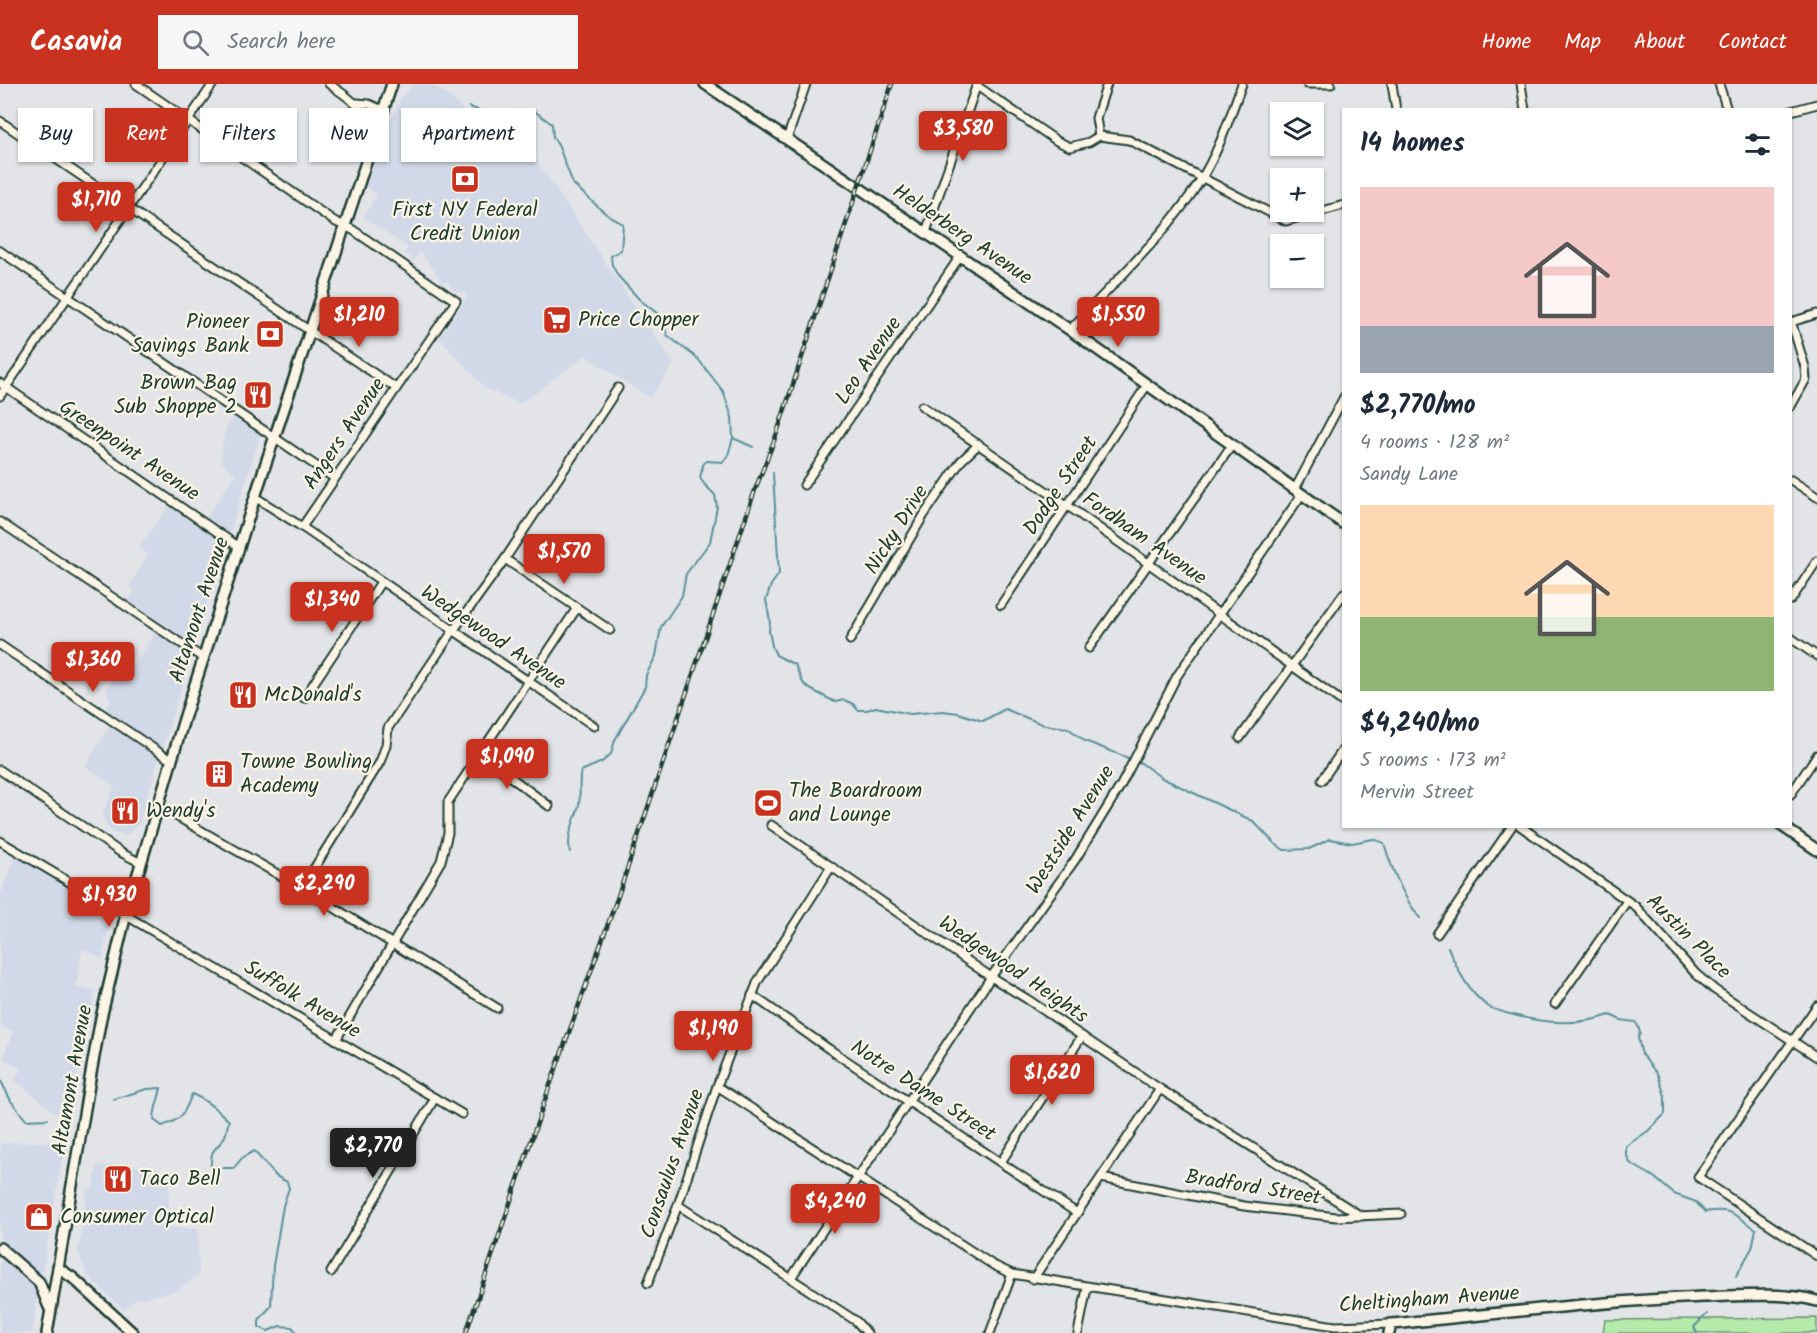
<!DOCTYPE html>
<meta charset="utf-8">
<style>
:root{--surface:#fff;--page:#f6f6f7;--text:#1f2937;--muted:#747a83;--accent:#c8321e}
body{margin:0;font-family:Kalam,sans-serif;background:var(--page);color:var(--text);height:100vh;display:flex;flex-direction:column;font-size:22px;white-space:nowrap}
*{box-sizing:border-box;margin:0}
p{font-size:20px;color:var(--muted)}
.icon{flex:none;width:33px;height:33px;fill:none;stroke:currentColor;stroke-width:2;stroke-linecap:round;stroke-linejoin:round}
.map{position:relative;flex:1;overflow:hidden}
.panel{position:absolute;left:1342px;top:24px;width:450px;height:720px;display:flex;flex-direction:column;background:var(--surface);border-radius:0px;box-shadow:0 2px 4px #0004}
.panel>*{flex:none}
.hud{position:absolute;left:18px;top:24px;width:570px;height:54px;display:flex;gap:12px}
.tools{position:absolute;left:1270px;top:18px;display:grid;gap:12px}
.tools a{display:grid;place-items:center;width:54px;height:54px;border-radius:0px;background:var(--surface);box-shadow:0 2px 4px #0004;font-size:30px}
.price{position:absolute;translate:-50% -51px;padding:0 14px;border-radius:6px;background:var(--accent);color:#fff;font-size:20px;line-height:39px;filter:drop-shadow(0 2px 3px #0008)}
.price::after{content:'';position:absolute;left:50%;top:36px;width:18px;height:14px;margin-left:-9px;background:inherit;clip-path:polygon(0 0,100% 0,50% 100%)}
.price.active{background:#222;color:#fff}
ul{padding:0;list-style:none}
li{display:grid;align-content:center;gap:12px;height:318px;padding:0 18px}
li span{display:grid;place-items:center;height:186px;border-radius:0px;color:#555}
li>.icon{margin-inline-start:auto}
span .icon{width:108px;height:108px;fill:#fffc;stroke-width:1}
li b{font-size:26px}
h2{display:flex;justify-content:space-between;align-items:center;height:72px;padding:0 18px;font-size:26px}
.pill{padding:0 21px;border-radius:0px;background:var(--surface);box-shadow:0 2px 4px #0004;font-size:21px;line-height:54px}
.pill.active{background:var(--accent);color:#fff}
header{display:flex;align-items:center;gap:36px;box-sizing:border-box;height:84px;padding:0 30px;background:var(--accent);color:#fff}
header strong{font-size:28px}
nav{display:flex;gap:33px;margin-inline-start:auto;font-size:21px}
.search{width:420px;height:54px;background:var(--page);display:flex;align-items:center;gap:15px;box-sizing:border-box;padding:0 21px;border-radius:0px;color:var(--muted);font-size:22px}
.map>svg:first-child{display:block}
</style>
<header>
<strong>Casavia</strong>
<div class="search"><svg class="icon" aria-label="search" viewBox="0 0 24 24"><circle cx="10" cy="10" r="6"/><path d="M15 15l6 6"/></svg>Search here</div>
<nav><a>Home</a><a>Map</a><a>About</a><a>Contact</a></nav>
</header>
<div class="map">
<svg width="1817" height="1249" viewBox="0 0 1817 1249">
<rect width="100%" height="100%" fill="#e3e4e7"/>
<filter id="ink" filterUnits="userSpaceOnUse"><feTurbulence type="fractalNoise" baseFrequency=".0167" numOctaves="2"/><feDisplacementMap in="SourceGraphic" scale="12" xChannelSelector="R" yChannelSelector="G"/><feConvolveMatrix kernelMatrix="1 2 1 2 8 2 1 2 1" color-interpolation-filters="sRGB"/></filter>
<g filter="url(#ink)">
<g fill="#d1d9e8">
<polygon points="413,0 432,0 453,15 462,24 463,27 492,52 516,59 533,71 674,280 650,314 585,272 520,320 485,304 439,254 467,214 465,209 453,206 447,197 443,198 420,168 414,177 405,169 408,164 363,133 377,110 366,103 379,62 400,16"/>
<polygon points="233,330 261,349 139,739 127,751 113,749 106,741 102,732 114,702 85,682 114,635 103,627 111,617 107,611 107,603 123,584 130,588 161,539 128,516 135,506 129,502 148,471 139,462 169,422 200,443 235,390 220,376 225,347"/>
<polygon points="16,769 112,829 102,875 82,865 76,904 96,906 72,1013 61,1034 15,996 21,984 3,974 13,947 0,943 0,811"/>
<polygon points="65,1057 32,1249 0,1249 0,1059"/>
<polygon points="97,1081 157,1083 169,1093 169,1143 198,1145 199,1191 177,1207 136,1215 124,1226 87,1191 78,1169 87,1105 93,1105"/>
</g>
<polygon fill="#b6eaab" stroke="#6a9470" stroke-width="1.5" points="1817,1234 1817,1249 1603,1249 1605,1236"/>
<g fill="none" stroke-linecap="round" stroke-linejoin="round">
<g stroke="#59919b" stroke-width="2">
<polyline points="469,23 484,28 497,36 514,27 533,26 552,40 553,53 559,63 573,100 606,130 623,140 621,166 611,172 612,181 618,192 640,216 662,233 667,251 698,275 723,307 732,333 733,354 753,363"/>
<path d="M773 389 779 490 771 501 766 516 770 537 769 547 772 562 776 571 795 581 803 599 810 605 835 618 844 616 853 620 858 626H867L876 623 910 630 943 627 958 629 983 637 1005 625 1044 641 1068 644 1085 657 1141 679 1162 694 1253 737 1274 759 1284 766 1309 765 1330 755 1352 759 1373 755 1384 759C1392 786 1402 812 1420 834"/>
<path d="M570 768C566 751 575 738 579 721 581 709 578 699 581 687L602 678 611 670 615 656 645 603 646 591 656 572 661 543 682 512 686 490 710 458 717 423 715 411 705 401 700 394 703 381 706 377 723 378 728 371 733 354"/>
<path d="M1448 863C1457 885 1469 910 1489 923 1494 926 1501 927 1506 929 1540 939 1576 943 1610 931L1621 936 1635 938 1638 942 1640 949 1638 954 1642 971 1658 991 1665 1012V1030L1648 1047 1626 1062V1070L1630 1079 1654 1093 1674 1110 1696 1118 1705 1128C1733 1123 1734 1132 1756 1145L1752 1164 1736 1192"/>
<polyline points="0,995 11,1017 26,1036 48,1035"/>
<path d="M114 1015 147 1005 161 1004C159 1015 154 1025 154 1036L162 1042C183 1035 184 1030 192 1010 207 1016 218 1026 229 1037 227 1042 227 1048 225 1052 218 1066 210 1062 211 1082L220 1084H234L242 1074 254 1067 276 1092 287 1098 289 1104 283 1122 273 1182 271 1222 259 1236V1243L268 1247 280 1242 292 1243 297 1249"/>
<polyline points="1697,1249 1694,1243 1707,1230"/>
</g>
<g stroke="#1f3d34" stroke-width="11">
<g id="street">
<polyline points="136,0 334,137 353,146 456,217 302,443"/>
<path d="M329 0C356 18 361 22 374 53"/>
<polyline points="1307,0 1331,0"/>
<polyline points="1392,0 1396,26"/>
<polyline points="1521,0 1525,26"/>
<polyline points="1719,0 1727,26"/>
<polyline points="977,2 1057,57 1070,63 1089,58 1099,52 1129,56 1286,137 1344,121"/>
<polyline points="357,19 369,20 382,26"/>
<polyline points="1791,27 1817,20"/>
<polyline points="0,37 301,241 396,304"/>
<polyline points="1099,52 1096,34 1107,0"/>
<polyline points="787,55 806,0"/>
<polyline points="926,148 977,0"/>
<polyline points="0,167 334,394"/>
<polyline points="1791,237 1805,283 1806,295 1791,322"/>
<polyline points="1791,238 1817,230"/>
<path d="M1070 246C1114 198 1165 152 1200 97 1219 68 1230 32 1242 0"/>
<polyline points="0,299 239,463"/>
<polyline points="0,312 213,0"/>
<polyline points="922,322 1068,422 1344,619"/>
<polyline points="1791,396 1817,413"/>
<polyline points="804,401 961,171"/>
<polyline points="1295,405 1344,313"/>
<polyline points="255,413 302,443 594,642"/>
<polyline points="0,438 203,574"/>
<polyline points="505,475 610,546"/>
<polyline points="1791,516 1817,477"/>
<polyline points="1001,521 1147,301"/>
<polyline points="1791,554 1817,572"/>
<polyline points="850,556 924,431 961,377 979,360"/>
<polyline points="0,561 172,677"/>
<polyline points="1089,564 1232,361"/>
<polyline points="304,614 381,498"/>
<polyline points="1240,654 1344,509"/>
<polyline points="480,670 549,722"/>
<polyline points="0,686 120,768 141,779"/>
<polyline points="1322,696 1344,664"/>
<polyline points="1791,710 1817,671"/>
<polyline points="157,724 167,727 302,804 497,924"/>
<polyline points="771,741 991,893 1027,915 1160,1005 1361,1132"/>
<polyline points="1520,742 1635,822 1696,890 1715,906 1817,973"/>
<polyline points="0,757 462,1030"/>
<polyline points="302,804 380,678 386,661 388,644 453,547 505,475 618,304"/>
<polyline points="1437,850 1512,742"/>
<polyline points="752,911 829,965 1077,1129"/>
<polyline points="1555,920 1627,817"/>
<polyline points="1817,922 1698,1093 1817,1172"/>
<polyline points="336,956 441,777 448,749 448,718 577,524"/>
<polyline points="717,1002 993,1181 1012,1190 1335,1242 1391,1240"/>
<polyline points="1001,1078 1082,952"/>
<polyline points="1101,1094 1244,1122 1336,1133 1401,1130"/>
<polyline points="678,1121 856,1237 867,1249"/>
<polyline points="331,1188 435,1014"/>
<polyline points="791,1194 991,893 1075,776 1121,701 1177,592 1302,410"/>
<polyline points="1033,1195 1160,1005"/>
<polyline points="648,1199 678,1121 717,1002 758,897 831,783"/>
<polyline points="990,1249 1012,1190"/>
<polyline points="1078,1249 1087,1204"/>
</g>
</g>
<g stroke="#1f3d34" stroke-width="14">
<g id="secondary">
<polyline points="705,0 1070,246 1344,440"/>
<polyline points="1782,742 1817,766"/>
<polyline points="0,1164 39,1198 49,1223"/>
<polyline points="58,1184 73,1194 133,1249"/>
<polyline points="47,1249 91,989 101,934 126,830 184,635 264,385 392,0"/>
<path d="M1389 1249 1391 1240C1495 1230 1599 1217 1704 1213 1739 1212 1783 1208 1817 1217"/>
</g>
</g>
<use href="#street" stroke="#fcf5e5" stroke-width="7"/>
<use href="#secondary" stroke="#fcf5e5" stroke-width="9"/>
<g stroke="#1f3d34" stroke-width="4.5">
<polyline id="rail" points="466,1249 549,1004 618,812 755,406 777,349 892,0"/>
</g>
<use href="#rail" stroke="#fcf5e5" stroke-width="2" stroke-dasharray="7" stroke-linecap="butt"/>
</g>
</g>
<defs>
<g id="bank-square" transform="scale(1.5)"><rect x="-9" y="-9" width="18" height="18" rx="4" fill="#c8321e" stroke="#fcf5e5"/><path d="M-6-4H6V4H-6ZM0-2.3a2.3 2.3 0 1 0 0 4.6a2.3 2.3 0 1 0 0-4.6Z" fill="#fff"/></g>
<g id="supermarket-square" transform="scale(1.5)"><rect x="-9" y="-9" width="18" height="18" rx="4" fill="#c8321e" stroke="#fcf5e5"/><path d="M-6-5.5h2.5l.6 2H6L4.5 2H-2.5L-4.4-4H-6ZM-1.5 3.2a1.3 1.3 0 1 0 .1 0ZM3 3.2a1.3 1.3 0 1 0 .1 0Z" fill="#fff"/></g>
<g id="restaurant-square" transform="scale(1.5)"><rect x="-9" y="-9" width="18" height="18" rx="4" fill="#c8321e" stroke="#fcf5e5"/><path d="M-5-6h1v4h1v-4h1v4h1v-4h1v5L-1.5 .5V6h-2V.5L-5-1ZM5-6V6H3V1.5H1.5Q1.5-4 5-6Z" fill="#fff"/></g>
<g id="building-square" transform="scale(1.5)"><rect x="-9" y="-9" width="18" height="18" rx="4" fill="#c8321e" stroke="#fcf5e5"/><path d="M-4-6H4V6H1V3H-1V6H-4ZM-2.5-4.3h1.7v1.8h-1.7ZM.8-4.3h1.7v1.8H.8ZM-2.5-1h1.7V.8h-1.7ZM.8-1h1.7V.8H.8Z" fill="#fff"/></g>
<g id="stadium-square" transform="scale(1.5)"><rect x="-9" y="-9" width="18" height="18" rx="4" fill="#c8321e" stroke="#fcf5e5"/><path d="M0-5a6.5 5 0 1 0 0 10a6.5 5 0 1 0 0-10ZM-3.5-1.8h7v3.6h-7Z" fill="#fff"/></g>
<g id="shop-square" transform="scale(1.5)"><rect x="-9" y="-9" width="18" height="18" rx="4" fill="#c8321e" stroke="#fcf5e5"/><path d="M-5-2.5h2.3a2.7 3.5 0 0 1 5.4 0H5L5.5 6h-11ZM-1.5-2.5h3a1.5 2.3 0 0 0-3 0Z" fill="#fff"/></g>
</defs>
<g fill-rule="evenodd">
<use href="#bank-square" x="465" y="95"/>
<use href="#supermarket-square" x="557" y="236"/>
<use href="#bank-square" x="270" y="250"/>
<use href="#restaurant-square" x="258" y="311"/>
<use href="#restaurant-square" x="243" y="611"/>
<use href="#building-square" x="219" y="690"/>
<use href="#stadium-square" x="768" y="719"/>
<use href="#restaurant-square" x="125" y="727"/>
<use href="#restaurant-square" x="118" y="1095"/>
<use href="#shop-square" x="39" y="1133"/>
</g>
<g text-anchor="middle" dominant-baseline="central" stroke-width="4.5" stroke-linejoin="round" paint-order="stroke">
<g font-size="21" fill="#1f3d34" stroke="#fcf5e5" text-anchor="start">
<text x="465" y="126" text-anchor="middle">First NY Federal<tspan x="465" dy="24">Credit Union</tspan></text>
<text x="578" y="236">Price Chopper</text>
<text x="249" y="238" text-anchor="end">Pioneer<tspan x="249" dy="24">Savings Bank</tspan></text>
<text x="237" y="299" text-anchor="end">Brown Bag<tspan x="237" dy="24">Sub Shoppe 2</tspan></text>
<text x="264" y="611">McDonald's</text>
<text x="240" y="678">Towne Bowling<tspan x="240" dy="24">Academy</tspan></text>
<text x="789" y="707">The Boardroom<tspan x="789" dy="24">and Lounge</tspan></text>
<text x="146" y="727">Wendy's</text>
<text x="139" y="1095">Taco Bell</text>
<text x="60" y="1133">Consumer Optical</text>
</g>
<g font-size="21" fill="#1f3d34" stroke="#fcf5e5">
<text transform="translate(962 151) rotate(34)">Helderberg Avenue</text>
<text transform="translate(869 277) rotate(-56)">Leo Avenue</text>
<text transform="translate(345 350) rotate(-56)">Angers Avenue</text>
<text transform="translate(129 367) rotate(34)">Greenpoint Avenue</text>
<text transform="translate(1061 402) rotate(-56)">Dodge Street</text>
<text transform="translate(897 446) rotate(-58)">Nicky Drive</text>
<text transform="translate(1144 455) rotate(35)">Fordham Avenue</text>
<text transform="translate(200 526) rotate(-72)">Altamont Avenue</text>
<text transform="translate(493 554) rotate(34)">Wedgewood Avenue</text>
<text transform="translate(1071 746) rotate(-58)">Westside Avenue</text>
<text transform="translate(1688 853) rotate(45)">Austin Place</text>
<text transform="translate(1013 886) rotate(34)">Wedgewood Heights</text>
<text transform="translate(302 916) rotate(31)">Suffolk Avenue</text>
<text transform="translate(73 996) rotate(-80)">Altamont Avenue</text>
<text transform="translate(923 1007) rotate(33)">Notre Dame Street</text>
<text transform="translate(673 1080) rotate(-71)">Consaulus Avenue</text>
<text transform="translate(1253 1104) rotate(9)">Bradford Street</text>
<text transform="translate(1429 1216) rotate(-4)">Cheltingham Avenue</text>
</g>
</g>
</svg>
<div class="tools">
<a><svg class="icon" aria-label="layers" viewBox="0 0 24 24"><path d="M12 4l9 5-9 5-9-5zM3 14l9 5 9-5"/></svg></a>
<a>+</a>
<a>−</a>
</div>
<b class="price" style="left:963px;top:78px">$3,580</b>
<b class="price" style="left:96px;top:149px">$1,710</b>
<b class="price" style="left:359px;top:264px">$1,210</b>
<b class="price" style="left:1118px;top:264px">$1,550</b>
<b class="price" style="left:564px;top:501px">$1,570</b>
<b class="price" style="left:332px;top:549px">$1,340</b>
<b class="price" style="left:93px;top:609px">$1,360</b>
<b class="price" style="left:507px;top:706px">$1,090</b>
<b class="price" style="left:324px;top:833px">$2,290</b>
<b class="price" style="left:109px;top:844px">$1,930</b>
<b class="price" style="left:713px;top:978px">$1,190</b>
<b class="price" style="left:1052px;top:1022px">$1,620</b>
<b class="price active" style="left:373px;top:1095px">$2,770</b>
<b class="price" style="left:835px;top:1151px">$4,240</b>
<div class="hud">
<a class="pill">Buy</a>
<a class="pill active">Rent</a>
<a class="pill">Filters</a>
<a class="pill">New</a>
<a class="pill">Apartment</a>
</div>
<section class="panel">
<h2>14 homes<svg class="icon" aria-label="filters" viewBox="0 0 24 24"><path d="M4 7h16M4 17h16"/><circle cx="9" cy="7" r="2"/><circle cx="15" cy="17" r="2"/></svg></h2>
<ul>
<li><span style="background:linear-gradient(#f6c9c9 75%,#9aa5b1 0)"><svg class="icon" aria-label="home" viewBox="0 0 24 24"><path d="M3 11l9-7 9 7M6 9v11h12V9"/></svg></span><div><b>$2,770/mo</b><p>4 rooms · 128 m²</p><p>Sandy Lane</p></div></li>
<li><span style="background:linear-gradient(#ffd9b3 60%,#8fb573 0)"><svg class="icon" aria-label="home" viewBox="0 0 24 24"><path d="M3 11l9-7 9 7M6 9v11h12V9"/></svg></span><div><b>$4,240/mo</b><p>5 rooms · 173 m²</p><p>Mervin Street</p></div></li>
</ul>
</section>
</div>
